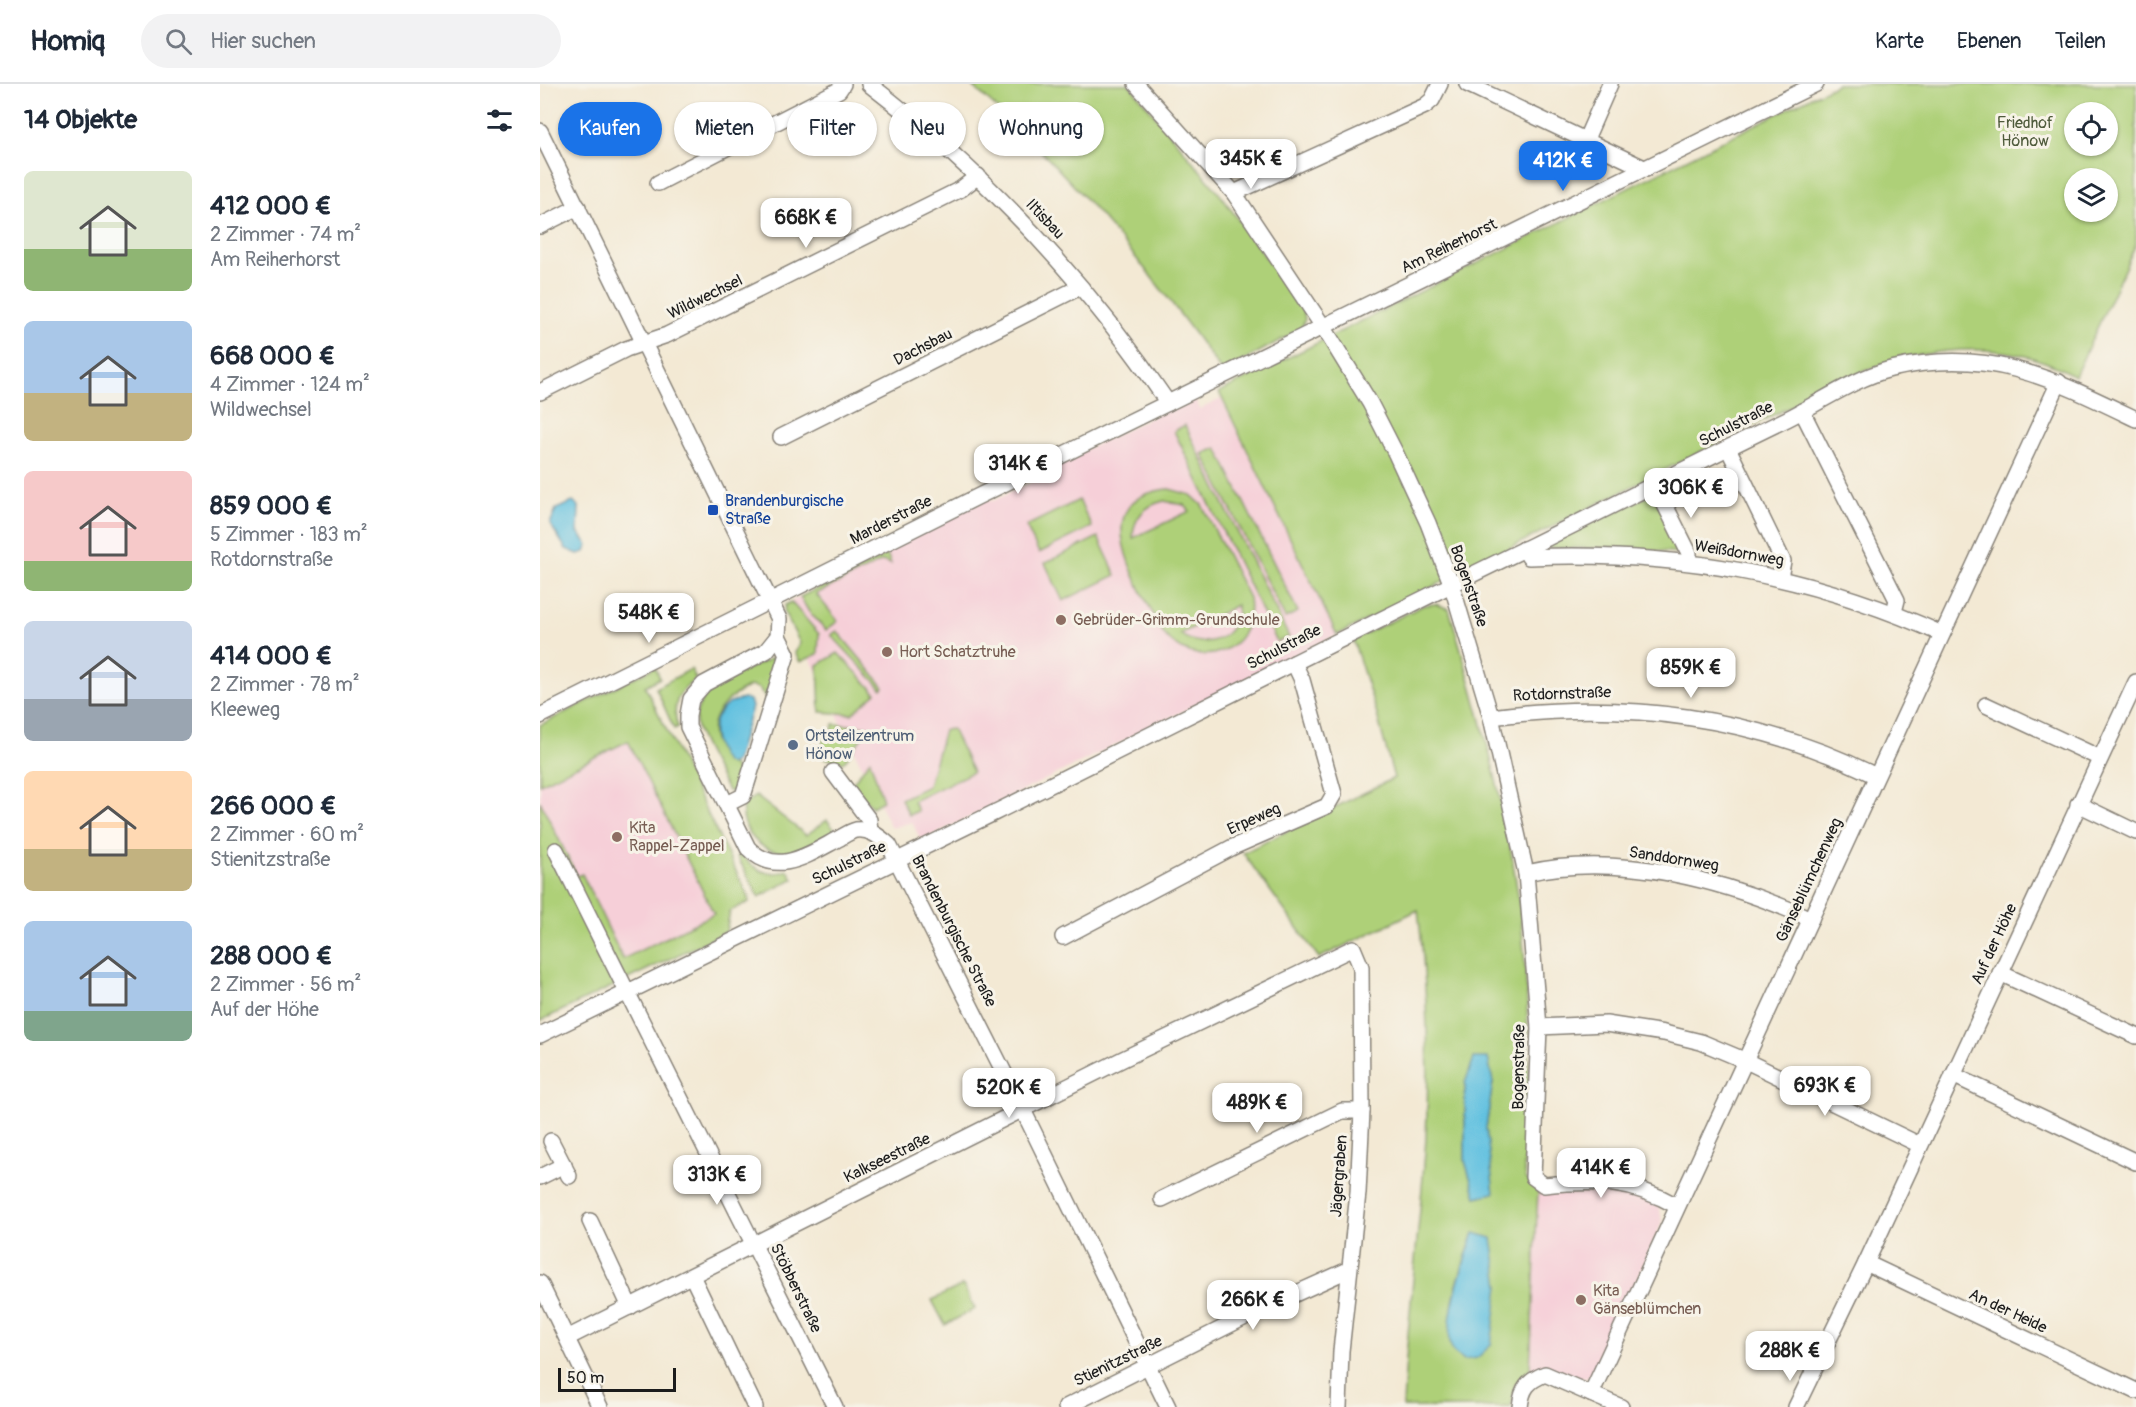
<!DOCTYPE html>
<html lang="de">
<meta charset="utf-8">
<style>
:root{--surface:#fff;--page:#f2f2f3;--text:#1f2937;--muted:#747a83;--line:#e0e1e3;--accent:#1a73e8}
body{margin:0;font-family:Pangolin,sans-serif;background:var(--page);color:var(--text);height:100vh;display:flex;flex-direction:column;font-size:22px;white-space:nowrap}
*{box-sizing:border-box;margin:0}
p{font-size:20px;color:var(--muted)}
.icon{flex:none;width:33px;height:33px;fill:none;stroke:currentColor;stroke-width:2;stroke-linecap:round;stroke-linejoin:round}
.map{position:relative;flex:1;overflow:hidden}
.sheet{display:flex;flex-direction:column;background:var(--surface);width:540px}
.sheet>*{flex:none}
.top-card{position:absolute;left:18px;top:18px;width:570px;height:54px;display:flex;gap:12px}
.controls{position:absolute;left:1524px;top:18px;display:grid;gap:12px}
.controls a{display:grid;place-items:center;width:54px;height:54px;border-radius:50%;background:var(--surface);box-shadow:0 2px 4px #0004;font-size:30px}
.scale{position:absolute;left:18px;bottom:15px;width:118px;box-sizing:border-box;padding-left:6px;border:3px solid #1c1c1c;border-top:0;font-size:16px;line-height:21px;white-space:nowrap;color:#1c1c1c;-webkit-text-stroke:4px #f7f3e8;paint-order:stroke}
.price{position:absolute;translate:-50% -51px;padding:0 14px;border-radius:12px;background:#fff;color:#222;font-size:20px;line-height:39px;filter:drop-shadow(0 2px 3px #0008)}
.price::after{content:'';position:absolute;left:50%;top:36px;width:18px;height:14px;margin-left:-9px;background:inherit;clip-path:polygon(0 0,100% 0,50% 100%)}
.price.active{background:var(--accent);color:#fff}
ul{padding:0;list-style:none}
li{display:flex;align-items:center;gap:18px;height:150px;padding:0 24px}
li span{display:grid;place-items:center;flex:none;width:168px;height:120px;border-radius:9px;color:#555}
li>.icon{margin-inline-start:auto}
span .icon{width:72px;height:72px;fill:#fffc;stroke-width:1}
li b{font-size:26px}
h2{display:flex;justify-content:space-between;align-items:center;height:72px;padding:0 24px;font-size:26px}
.pill{padding:0 21px;border-radius:27px;background:var(--surface);box-shadow:0 2px 4px #0004;font-size:21px;line-height:54px}
.pill.active{background:var(--accent);color:#fff}
header{display:flex;align-items:center;gap:36px;box-sizing:border-box;height:84px;padding:0 30px;background:var(--surface);border-bottom:2px solid var(--line)}
header strong{font-size:28px}
nav{display:flex;gap:33px;margin-inline-start:auto;font-size:21px}
.search{width:420px;height:54px;background:var(--page);display:flex;align-items:center;gap:15px;box-sizing:border-box;padding:0 21px;border-radius:33px;color:var(--muted);font-size:22px}
main{display:flex;flex:1;min-height:0}
.map>svg:first-child{display:block}
</style>
<header>
<strong>Homiq</strong>
<div class="search"><svg class="icon" aria-label="search" viewBox="0 0 24 24"><circle cx="10" cy="10" r="6"/><path d="M15 15l6 6"/></svg>Hier suchen</div>
<nav><a>Karte</a><a>Ebenen</a><a>Teilen</a></nav>
</header>
<main>
<section class="sheet">
<h2>14 Objekte<svg class="icon" aria-label="filters" viewBox="0 0 24 24"><path d="M4 7h16M4 17h16"/><circle cx="9" cy="7" r="2"/><circle cx="15" cy="17" r="2"/></svg></h2>
<ul>
<li><span style="background:linear-gradient(#dfe7d0 65%,#8fb573 0)"><svg class="icon" aria-label="home" viewBox="0 0 24 24"><path d="M3 11l9-7 9 7M6 9v11h12V9"/></svg></span><div><b>412 000 €</b><p>2 Zimmer · 74 m²</p><p>Am Reiherhorst</p></div></li>
<li><span style="background:linear-gradient(#a9c7e8 60%,#c2b280 0)"><svg class="icon" aria-label="home" viewBox="0 0 24 24"><path d="M3 11l9-7 9 7M6 9v11h12V9"/></svg></span><div><b>668 000 €</b><p>4 Zimmer · 124 m²</p><p>Wildwechsel</p></div></li>
<li><span style="background:linear-gradient(#f6c9c9 75%,#8fb573 0)"><svg class="icon" aria-label="home" viewBox="0 0 24 24"><path d="M3 11l9-7 9 7M6 9v11h12V9"/></svg></span><div><b>859 000 €</b><p>5 Zimmer · 183 m²</p><p>Rotdornstraße</p></div></li>
<li><span style="background:linear-gradient(#c9d6e8 65%,#9aa5b1 0)"><svg class="icon" aria-label="home" viewBox="0 0 24 24"><path d="M3 11l9-7 9 7M6 9v11h12V9"/></svg></span><div><b>414 000 €</b><p>2 Zimmer · 78 m²</p><p>Kleeweg</p></div></li>
<li><span style="background:linear-gradient(#ffd9b3 65%,#c2b280 0)"><svg class="icon" aria-label="home" viewBox="0 0 24 24"><path d="M3 11l9-7 9 7M6 9v11h12V9"/></svg></span><div><b>266 000 €</b><p>2 Zimmer · 60 m²</p><p>Stienitzstraße</p></div></li>
<li><span style="background:linear-gradient(#a9c7e8 75%,#7fa58c 0)"><svg class="icon" aria-label="home" viewBox="0 0 24 24"><path d="M3 11l9-7 9 7M6 9v11h12V9"/></svg></span><div><b>288 000 €</b><p>2 Zimmer · 56 m²</p><p>Auf der Höhe</p></div></li>
</ul>
</section>
<div class="map">
<svg width="1596" height="1323" viewBox="0 0 1596 1323">
<rect width="100%" height="100%" fill="#f7f3e8"/>
<filter id="ink" filterUnits="userSpaceOnUse"><feTurbulence type="fractalNoise" baseFrequency=".0167" numOctaves="2"/><feDisplacementMap in="SourceGraphic" scale="12" xChannelSelector="R" yChannelSelector="G"/><feConvolveMatrix kernelMatrix="1 2 1 2 8 2 1 2 1" color-interpolation-filters="sRGB"/></filter>
<filter id="wash" filterUnits="userSpaceOnUse"><feTurbulence type="fractalNoise" baseFrequency=".008" numOctaves="4" result="noise"/><feDisplacementMap in="SourceGraphic" scale="24" xChannelSelector="R" yChannelSelector="G"/><feGaussianBlur stdDeviation="1.35" result="paint"/><feColorMatrix in="noise" values="0 0 0 0 0 0 0 0 0 0 0 0 0 0 0 0 0 1.4 0 .05"/><feComposite in="paint" operator="in"/></filter>
<g filter="url(#wash)">
<rect width="100%" height="100%" fill="#f3e9d4"/>
<g fill="#f6cfd8">
<polygon points="654,312 660,325 681,315 797,551 381,757 372,738 351,744 245,521 333,476 331,470 445,414 453,417 496,396 499,389"/>
<polygon points="88,657 174,830 83,875 42,791 38,792 0,717 0,700"/>
<polygon points="998,1106 1014,1110 1068,1108 1106,1116 1117,1120 1120,1125 1122,1139 1054,1289 1045,1294 1033,1293 1010,1285 990,1290"/>
</g>
<g fill="#aed078" stroke="#65764a" stroke-width="1.5" fill-rule="evenodd">
<path d="M430 0H589L682 113 763 225 765 235 761 245 682 288C608 182 527 85 430 0Z"/>
<path d="M1297 0H1596V160L1535 292C1464 251 1379 263 1307 294L797 551 679 308ZM1534 28H1568V62H1534ZM1534 94H1568V128H1534Z"/>
<polygon points="645,341 749,553 737,558 634,347"/>
<polygon points="677,364 758,528 745,534 663,370"/>
<path d="M629 405 651 411 662 421 709 514C717 568 656 591 623 549 602 506 539 414 629 405ZM624 417 644 421 650 427 593 454C593 434 605 421 624 417ZM697 521C700 554 664 568 640 550Z"/>
<polygon points="1108,412 1116,415 1142,469 1080,464 998,464"/>
<polygon points="539,416 552,443 499,469 486,442"/>
<polygon points="558,453 576,491 523,517 505,479"/>
<polygon points="347,470 351,480 342,477 276,510 298,537 286,546 269,528 260,513"/>
<polygon points="251,518 279,550 278,570 260,578 255,569 260,559 244,528 245,521"/>
<path d="M896 520 909 525C937 619 964 713 978 811 990 900 990 993 984 1083L986 1094 998 1106 990 1285 975 1300 971 1323H863C867 1233 880 1144 886 1054 890 978 887 901 878 826L779 874 703 769 854 694 836 627 813 556 884 521ZM953 998 946 1044 953 1109 936 1113 925 1077V999ZM934 1149 913 1266C905 1226 921 1186 934 1149Z"/>
<polygon points="297,547 344,603 342,605 291,551"/>
<polygon points="298,569 336,609 312,630 280,628 278,581"/>
<path d="M232 574 237 577 226 615 219 604 210 602C188 613 163 634 176 660 183 674 194 680 202 693L199 702 192 708 188 707C178 687 163 665 157 644 147 605 206 587 232 574Z"/>
<polygon points="115,583 120,594 105,602 209,814 209,818 190,827 186,848 0,937 0,717 37,792 42,790 83,875 174,830 88,657 0,700 0,641"/>
<path d="M151 585 156 595C137 608 131 622 138 643L134 645 116 604Z"/>
<polygon points="293,640 330,643 304,678 284,674 282,647 292,648"/>
<polygon points="412,645 433,688 373,717 378,727 369,731 361,715 388,702 404,646"/>
<polygon points="330,676 343,717 332,723 311,701"/>
<path d="M216 712 266 751 287 736 295 746C282 753 268 764 253 767 224 774 199 748 203 720Z"/>
<path d="M201 770C214 786 228 794 248 786L253 795 219 813 197 772Z"/>
<polygon points="423,1201 435,1225 405,1241 392,1216"/>
</g>
<g fill="#62c1e0" stroke="#3f6e7e" stroke-width="1.5">
<polygon points="33,418 39,423 38,448 48,461 45,468 38,470 26,465 10,440 16,425"/>
<path d="M204 615 210 616 212 623 196 677 191 681C183 678 180 671 177 663 168 640 178 619 204 615Z"/>
<polygon points="934,974 948,974 953,998 946,1044 954,1109 936,1113 925,1077 925,999"/>
<path d="M934 1149 952 1154 959 1202 951 1261 937 1274 924 1276C921 1273 915 1270 913 1267 900 1244 926 1172 934 1149Z"/>
</g>
</g>
<g filter="url(#ink)">
<g fill="none" stroke-linecap="round" stroke-linejoin="round">
<g stroke="#888278" stroke-width="18">
<g id="minor">
<path d="M329 0C446 90 546 197 628 319"/>
<path d="M596 0 694 109 784 244 830 319 856 370 888 439 911 499 951 633 986 789 999 943 993 1093 1004 1101C1055 1096 1091 1096 1137 1122"/>
<polyline points="927,0 1106,85"/>
<path d="M0 47 239 535 238 552 226 567 164 600 151 615 148 631V643L208 764C237 794 269 770 300 754 305 751 311 747 316 746 329 744 340 753 349 761L483 1026 628 1323"/>
<polyline points="1046,55 1070,0"/>
<polyline points="118,99 299,6 303,0"/>
<polyline points="694,109 885,22 892,16 900,0"/>
<polyline points="0,142 38,123"/>
<polyline points="0,308 86,265 127,251 421,105 438,92"/>
<polyline points="1262,327 1357,516 1354,528"/>
<polyline points="241,353 540,203"/>
<polyline points="1188,364 1243,477 1240,494"/>
<polyline points="1115,401 1149,469 1149,478"/>
<path d="M984 465 989 473C1134 467 1269 490 1402 550"/>
<polyline points="1446,621 1560,674"/>
<polyline points="0,632 439,412 1276,0"/>
<path d="M951 633C1083 615 1216 632 1336 692"/>
<polyline points="293,688 329,736 330,748"/>
<polyline points="187,720 203,712 247,570 238,552"/>
<polyline points="1538,720 1596,748"/>
<polyline points="16,766 295,1323"/>
<path d="M986 789C1080 768 1184 796 1271 835"/>
<polyline points="523,853 693,763 787,722 794,710 762,596 754,579"/>
<polyline points="1460,889 1596,952"/>
<polyline points="999,943 1066,940 1124,949 1161,958 1204,976 1380,1061"/>
<path d="M0 951C153 875 308 801 462 725 639 637 815 547 993 461 1078 419 1162 376 1247 335 1281 318 1315 294 1351 285 1449 262 1511 294 1596 335"/>
<polyline points="1413,991 1596,1078"/>
<polyline points="11,1057 29,1092"/>
<polyline points="0,1093 24,1081"/>
<polyline points="622,1115 802,1027 822,1027"/>
<polyline points="50,1137 90,1223"/>
<polyline points="1326,1179 1596,1307"/>
<polyline points="152,1192 215,1323"/>
<polyline points="0,1199 60,1323"/>
<polyline points="27,1254 583,975 813,864 821,883 822,1027 818,1109 801,1267 799,1323"/>
<polyline points="1051,1310 1519,298"/>
<polyline points="526,1323 717,1227 808,1186"/>
<path d="M980 1323C982 1304 988 1297 1005 1290L1081 1323"/>
<polyline points="1256,1323 1326,1179 1596,598"/>
</g>
</g>
<use href="#minor" stroke="#fff" stroke-width="15"/>
</g>
</g>
<rect fill="#1a4fb4" stroke="#f7f3e8" stroke-width="2" x="167" y="420" width="12" height="12" rx="3"/>
<g fill="#8d6e63" stroke="#f7f3e8" stroke-width="2">
<circle cx="521" cy="536" r="6"/>
<circle cx="347" cy="568" r="6"/>
<circle cx="77" cy="753" r="6"/>
<circle cx="1041" cy="1216" r="6"/>
</g>
<circle fill="#5c6f8a" stroke="#f7f3e8" stroke-width="2" cx="253" cy="661" r="6"/>
<g text-anchor="middle" dominant-baseline="central" stroke-width="6" stroke-linejoin="round" paint-order="stroke">
<g font-size="16" fill="#4f5b3c" stroke="#f7f3e8">
<text x="1485" y="39">Friedhof<tspan x="1485" dy="18">Hönow</tspan></text>
</g>
<g font-size="16" fill="#1c1c1c" stroke="#f7f3e8">
<text transform="translate(505 135) rotate(47)">Iltisbau</text>
<text transform="translate(909 162) rotate(-26)">Am Reiherhorst</text>
<text transform="translate(165 213) rotate(-26)">Wildwechsel</text>
<text transform="translate(383 263) rotate(-27)">Dachsbau</text>
<text transform="translate(1196 340) rotate(-27)">Schulstraße</text>
<text transform="translate(351 436) rotate(-27)">Marderstraße</text>
<text transform="translate(1199 469) rotate(10)">Weißdornweg</text>
<text transform="translate(929 502) rotate(71)">Bogenstraße</text>
<text transform="translate(744 563) rotate(-27)">Schulstraße</text>
<text transform="translate(1022 610) rotate(-2)">Rotdornstraße</text>
<text transform="translate(714 735) rotate(-24)">Erpeweg</text>
<text transform="translate(1134 775) rotate(9)">Sanddornweg</text>
<text transform="translate(309 779) rotate(-26)">Schulstraße</text>
<text transform="translate(1269 796) rotate(-65)">Gänseblümchenweg</text>
<text transform="translate(414 847) rotate(63)">Brandenburgische Straße</text>
<text transform="translate(1454 860) rotate(-65)">Auf der Höhe</text>
<text transform="translate(979 983) rotate(-89)">Bogenstraße</text>
<text transform="translate(347 1074) rotate(-26)">Kalkseestraße</text>
<text transform="translate(799 1092) rotate(-86)">Jägergraben</text>
<text transform="translate(256 1204) rotate(64)">Stöbberstraße</text>
<text transform="translate(1468 1227) rotate(25)">An der Heide</text>
<text transform="translate(578 1277) rotate(-26)">Stienitzstraße</text>
</g>
<g font-size="16" fill="#164399" stroke="#f7f3e8" text-anchor="start">
<text x="185" y="417">Brandenburgische<tspan x="185" dy="18">Straße</tspan></text>
</g>
<g font-size="16" fill="#785e54" stroke="#f7f3e8" text-anchor="start">
<text x="533" y="536">Gebrüder-Grimm-Grundschule</text>
<text x="359" y="568">Hort Schatztruhe</text>
<text x="89" y="744">Kita<tspan x="89" dy="18">Rappel-Zappel</tspan></text>
<text x="1053" y="1207">Kita<tspan x="1053" dy="18">Gänseblümchen</tspan></text>
</g>
<g font-size="16" fill="#4e5e75" stroke="#f7f3e8" text-anchor="start">
<text x="265" y="652">Ortsteilzentrum<tspan x="265" dy="18">Hönow</tspan></text>
</g>
</g>
</svg>
<div class="controls">
<a><svg class="icon" aria-label="locate" viewBox="0 0 24 24"><circle cx="12" cy="12" r="6"/><path d="M12 2v4M12 18v4M2 12h4M18 12h4"/></svg></a>
<a><svg class="icon" aria-label="layers" viewBox="0 0 24 24"><path d="M12 4l9 5-9 5-9-5zM3 14l9 5 9-5"/></svg></a>
</div>
<div class="scale">50 m</div>
<b class="price" style="left:711px;top:106px">345K €</b>
<b class="price active" style="left:1023px;top:108px">412K €</b>
<b class="price" style="left:266px;top:165px">668K €</b>
<b class="price" style="left:478px;top:411px">314K €</b>
<b class="price" style="left:1151px;top:435px">306K €</b>
<b class="price" style="left:109px;top:560px">548K €</b>
<b class="price" style="left:1151px;top:615px">859K €</b>
<b class="price" style="left:1285px;top:1033px">693K €</b>
<b class="price" style="left:469px;top:1035px">520K €</b>
<b class="price" style="left:717px;top:1050px">489K €</b>
<b class="price" style="left:1061px;top:1115px">414K €</b>
<b class="price" style="left:177px;top:1122px">313K €</b>
<b class="price" style="left:713px;top:1247px">266K €</b>
<b class="price" style="left:1250px;top:1298px">288K €</b>
<div class="top-card">
<a class="pill active">Kaufen</a>
<a class="pill">Mieten</a>
<a class="pill">Filter</a>
<a class="pill">Neu</a>
<a class="pill">Wohnung</a>
</div>
</div>
</main>
